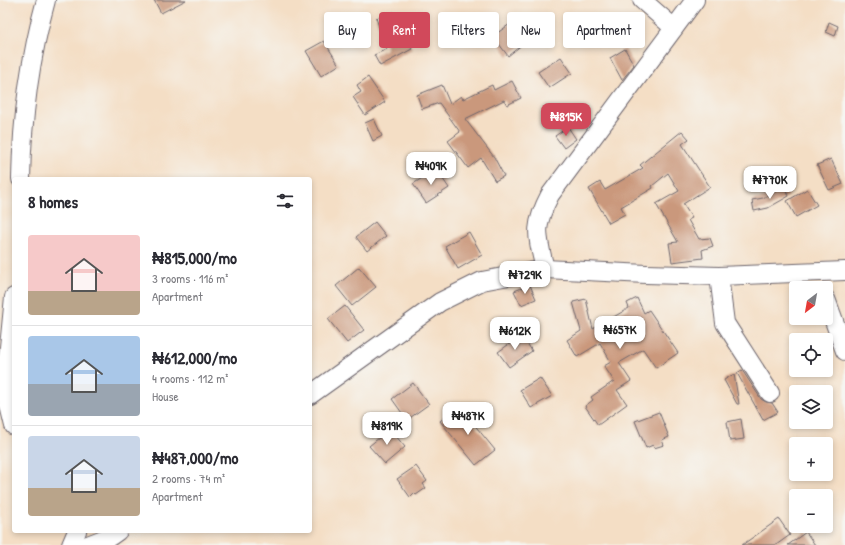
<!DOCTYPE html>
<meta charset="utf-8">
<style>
:root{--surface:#fff;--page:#f2f2f3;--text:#2b2b33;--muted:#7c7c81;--line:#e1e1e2;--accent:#d1495b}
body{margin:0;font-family:"Patrick Hand",sans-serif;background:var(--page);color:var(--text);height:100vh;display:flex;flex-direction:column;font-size:15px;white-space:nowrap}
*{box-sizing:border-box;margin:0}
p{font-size:13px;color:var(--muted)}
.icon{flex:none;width:22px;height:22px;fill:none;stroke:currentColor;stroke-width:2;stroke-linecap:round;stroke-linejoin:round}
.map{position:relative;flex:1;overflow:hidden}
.sheet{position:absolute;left:12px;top:177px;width:300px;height:356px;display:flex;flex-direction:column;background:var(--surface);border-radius:4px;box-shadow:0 2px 6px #0003}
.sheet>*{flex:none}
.banner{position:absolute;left:324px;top:12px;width:380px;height:36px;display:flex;gap:8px}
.needle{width:26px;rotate:211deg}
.controls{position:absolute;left:789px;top:281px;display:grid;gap:8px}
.controls a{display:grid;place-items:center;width:44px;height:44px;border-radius:4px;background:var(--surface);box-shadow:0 2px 6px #0003;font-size:20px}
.price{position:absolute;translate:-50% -34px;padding:0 9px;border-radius:8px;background:#fff;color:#222;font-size:13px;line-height:26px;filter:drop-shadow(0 1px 2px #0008)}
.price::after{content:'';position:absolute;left:50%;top:24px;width:12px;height:9px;margin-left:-6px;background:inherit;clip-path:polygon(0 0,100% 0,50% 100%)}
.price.on{background:var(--accent);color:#fff}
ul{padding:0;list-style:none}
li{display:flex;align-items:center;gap:12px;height:100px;padding:0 16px}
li+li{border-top:1px solid var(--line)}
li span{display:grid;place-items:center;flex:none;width:112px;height:80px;border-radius:4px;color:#555}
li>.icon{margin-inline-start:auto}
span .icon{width:48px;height:48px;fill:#fffc;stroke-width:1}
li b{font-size:17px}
h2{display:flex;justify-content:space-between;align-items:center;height:48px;padding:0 16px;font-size:17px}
.chip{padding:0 14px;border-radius:4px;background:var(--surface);box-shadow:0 2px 6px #0003;font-size:14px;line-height:36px}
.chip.on{background:var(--accent);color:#fff}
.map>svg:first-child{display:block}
</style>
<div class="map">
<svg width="845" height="545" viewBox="0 0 845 545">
<rect width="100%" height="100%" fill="#f6f6f2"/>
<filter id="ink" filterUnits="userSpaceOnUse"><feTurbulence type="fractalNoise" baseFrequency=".025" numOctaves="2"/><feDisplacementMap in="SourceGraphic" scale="8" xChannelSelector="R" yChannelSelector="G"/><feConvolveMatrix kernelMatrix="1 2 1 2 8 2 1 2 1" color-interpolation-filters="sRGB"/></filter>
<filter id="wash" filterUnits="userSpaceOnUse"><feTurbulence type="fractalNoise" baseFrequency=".012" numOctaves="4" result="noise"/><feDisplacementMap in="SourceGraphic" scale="16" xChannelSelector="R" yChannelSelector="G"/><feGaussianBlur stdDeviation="0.9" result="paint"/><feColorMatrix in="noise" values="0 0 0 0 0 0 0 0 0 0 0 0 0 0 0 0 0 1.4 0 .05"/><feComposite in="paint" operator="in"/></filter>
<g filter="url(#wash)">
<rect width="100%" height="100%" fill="#f4dec5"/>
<g id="blocks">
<g fill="#ca987b">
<polygon points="154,0 186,0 161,13"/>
<polygon points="394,12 404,39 406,38 412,49 380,66 374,55 387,49 376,18"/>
<polygon points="829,22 838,26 835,36 826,32"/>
<polygon points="510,24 524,43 508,56 493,36"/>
<polygon points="324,41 339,65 321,76 306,51"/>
<polygon points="625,49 634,65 622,80 610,58"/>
<polygon points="561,57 572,73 549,88 538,72"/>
<polygon points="368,77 385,102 365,115 353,97 361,92 357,85"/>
<polygon points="512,81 521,98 507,105 504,100 465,119 494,157 504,176 495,181 481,158 468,168 448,141 460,132 439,103 422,109 417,95 442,85 450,104 461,96 463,99 492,85 494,90"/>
<polygon points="374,119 382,136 373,141 365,123"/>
<polygon points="568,127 576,139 564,148 555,136"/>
<polygon points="682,131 689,139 682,144 710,187 683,204 692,218 688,220 699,239 710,238 713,246 702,250 703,258 672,262 669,243 678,242 656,204 679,191 668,173 652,186 653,188 621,207 625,214 609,223 589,189 600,182 605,190 643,168 640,165"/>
<polygon points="831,159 843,184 829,190 817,165"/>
<polygon points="436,169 449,188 426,203 413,184"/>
<polygon points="784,186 789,196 768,208 754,211 752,200 763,198"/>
<polygon points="807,189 817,205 796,217 787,201"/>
<polygon points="375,222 386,236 367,251 356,237"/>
<polygon points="469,232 482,255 458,269 445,246"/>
<polygon points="359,267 376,287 352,306 336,286"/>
<polygon points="530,285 536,299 521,305 514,291"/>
<polygon points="637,298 644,313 649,310 678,353 656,368 643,349 619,363 631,381 617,390 627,404 598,425 585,406 593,400 591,397 614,381 604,366 611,362 600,343 577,357 567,340 581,331 573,302 586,299 593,329 629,308 627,303"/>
<polygon points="345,306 364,330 347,343 328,319"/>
<polygon points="522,335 532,351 509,367 498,352"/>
<polygon points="742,370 761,399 766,402 772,403 778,412 763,420 737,373"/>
<polygon points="734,374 739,404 737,404 724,380"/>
<polygon points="540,378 552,396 531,408 520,390"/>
<polygon points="413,383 429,404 407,420 392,399"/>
<polygon points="459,406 495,450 476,465 440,421"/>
<polygon points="659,412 669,437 662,440 664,445 654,448 653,445 646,448 635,421"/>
<polygon points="741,419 744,439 730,441 727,422"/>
<polygon points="390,429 405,447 385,464 369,446"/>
<polygon points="416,466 427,481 423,484 426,488 416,495 414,493 410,497 397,479"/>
<polygon points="779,519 790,535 776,545 742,545"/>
<polygon points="806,532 815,545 788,545"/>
</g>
</g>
</g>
<g filter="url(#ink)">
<use href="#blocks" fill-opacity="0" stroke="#6c646b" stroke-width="1"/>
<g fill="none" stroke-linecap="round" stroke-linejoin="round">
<g stroke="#6c646b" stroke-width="20">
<g id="minor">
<polyline points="642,0 674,28"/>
<path d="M21 179C22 119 30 58 46 0"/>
<path d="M545 269C537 235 533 227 550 195L695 0"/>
<polyline points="719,276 725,323 770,393"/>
<polyline points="14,297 6,377 6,393 14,426"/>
<polyline points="826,299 845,351"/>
<polyline points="310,395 440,302 482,281 545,269 646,274 719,276 845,271"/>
<polyline points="71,545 77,531"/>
<polyline points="88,545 111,536 118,531"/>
</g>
</g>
<use href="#minor" stroke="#fff" stroke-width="18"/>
</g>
</g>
</svg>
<div class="controls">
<a><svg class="needle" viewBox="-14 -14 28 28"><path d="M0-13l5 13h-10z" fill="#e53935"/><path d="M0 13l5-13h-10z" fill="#7c7c81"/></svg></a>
<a><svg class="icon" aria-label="locate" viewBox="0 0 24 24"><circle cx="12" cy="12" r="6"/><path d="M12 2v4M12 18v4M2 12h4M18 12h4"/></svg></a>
<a><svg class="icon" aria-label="layers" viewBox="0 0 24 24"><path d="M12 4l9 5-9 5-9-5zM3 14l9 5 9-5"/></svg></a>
<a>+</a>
<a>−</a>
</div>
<b class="price on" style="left:566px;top:137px">₦815K</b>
<b class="price" style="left:431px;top:186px">₦409K</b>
<b class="price" style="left:770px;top:200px">₦770K</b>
<b class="price" style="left:525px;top:295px">₦729K</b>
<b class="price" style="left:620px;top:350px">₦657K</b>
<b class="price" style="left:515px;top:351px">₦612K</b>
<b class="price" style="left:468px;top:436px">₦487K</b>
<b class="price" style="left:387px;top:446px">₦819K</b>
<div class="banner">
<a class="chip">Buy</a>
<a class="chip on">Rent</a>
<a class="chip">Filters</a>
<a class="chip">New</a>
<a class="chip">Apartment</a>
</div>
<section class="sheet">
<h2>8 homes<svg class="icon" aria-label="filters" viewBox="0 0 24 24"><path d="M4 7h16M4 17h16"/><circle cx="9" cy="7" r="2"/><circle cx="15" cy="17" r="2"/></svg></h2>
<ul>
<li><span style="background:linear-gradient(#f6c9c9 70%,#b9a48a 0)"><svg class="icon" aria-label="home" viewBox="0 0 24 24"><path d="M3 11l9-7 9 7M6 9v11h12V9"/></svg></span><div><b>₦815,000/mo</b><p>3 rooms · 116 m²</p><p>Apartment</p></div></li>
<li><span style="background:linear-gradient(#a9c7e8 60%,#9aa5b1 0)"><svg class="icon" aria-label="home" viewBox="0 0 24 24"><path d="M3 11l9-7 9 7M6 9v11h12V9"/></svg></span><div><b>₦612,000/mo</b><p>4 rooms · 112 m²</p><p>House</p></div></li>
<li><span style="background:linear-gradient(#c9d6e8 65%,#b9a48a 0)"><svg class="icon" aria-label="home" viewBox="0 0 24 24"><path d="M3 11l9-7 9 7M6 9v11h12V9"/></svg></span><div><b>₦487,000/mo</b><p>2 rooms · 74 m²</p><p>Apartment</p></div></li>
</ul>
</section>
</div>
